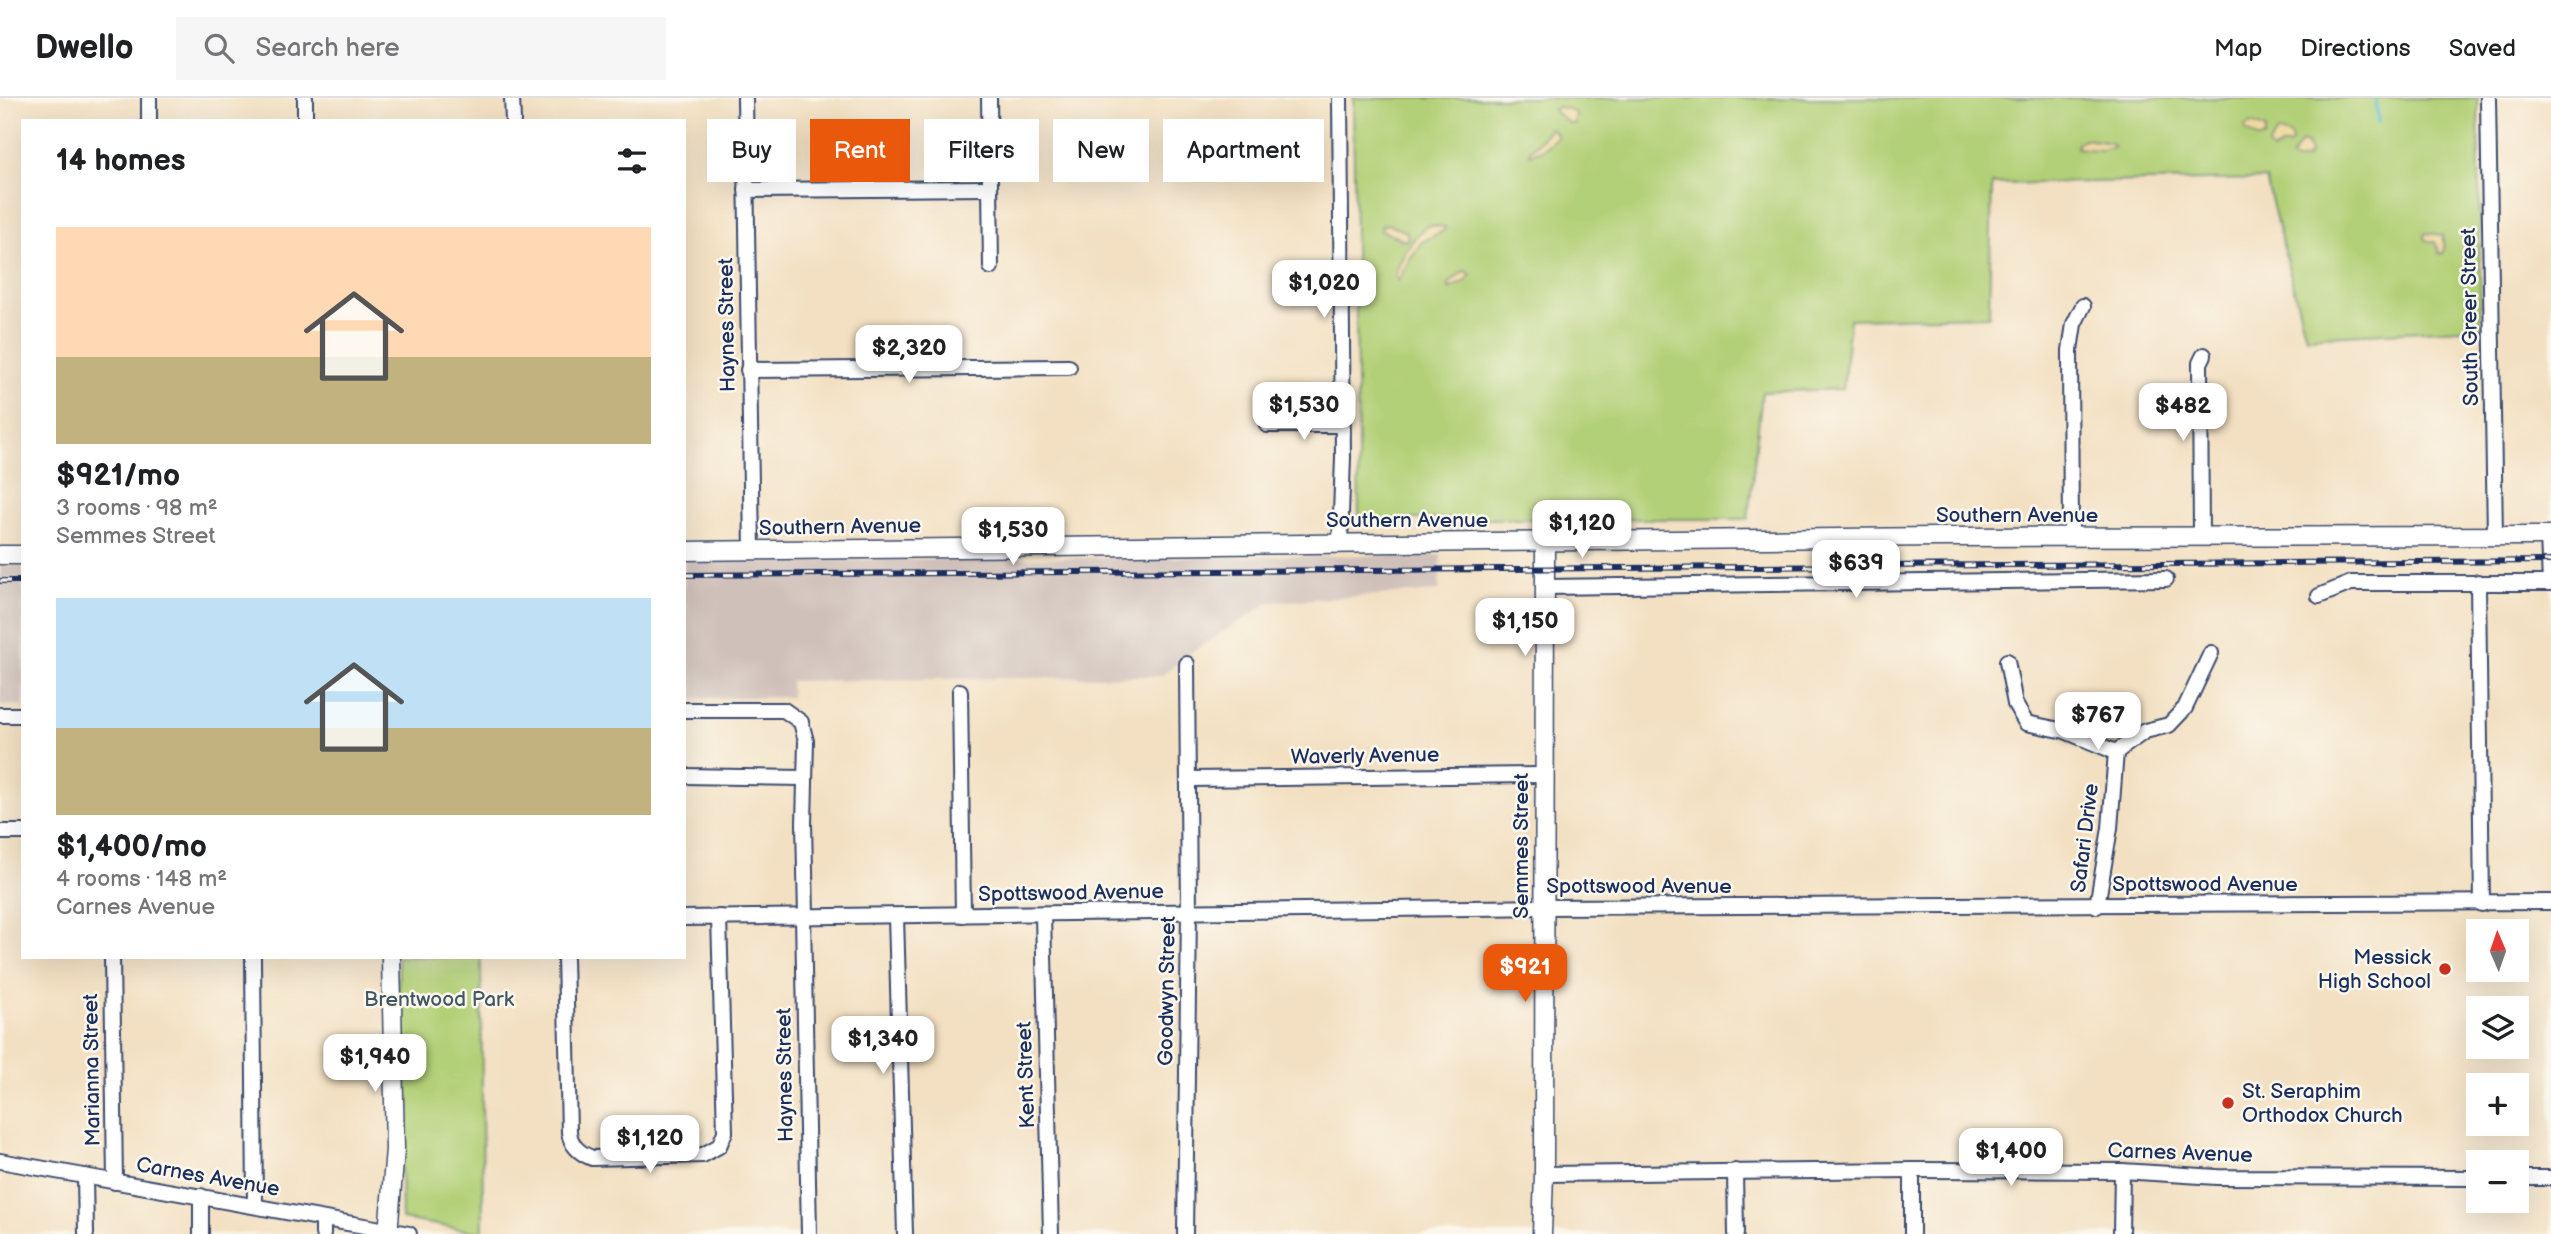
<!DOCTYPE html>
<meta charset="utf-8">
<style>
:root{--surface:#fff;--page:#f6f6f6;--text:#202124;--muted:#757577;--line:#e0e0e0;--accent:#ea580c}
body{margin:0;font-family:"Balsamiq Sans",sans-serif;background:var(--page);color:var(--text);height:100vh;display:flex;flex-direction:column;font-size:26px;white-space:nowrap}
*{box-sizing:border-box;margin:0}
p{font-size:23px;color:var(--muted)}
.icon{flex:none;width:38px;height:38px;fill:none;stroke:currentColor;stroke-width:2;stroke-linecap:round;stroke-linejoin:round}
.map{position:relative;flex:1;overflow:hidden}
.drawer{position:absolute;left:21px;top:21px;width:665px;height:840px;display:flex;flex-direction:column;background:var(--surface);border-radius:0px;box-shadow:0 7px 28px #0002}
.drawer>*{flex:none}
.banner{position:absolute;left:707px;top:21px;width:665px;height:63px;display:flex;gap:14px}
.needle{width:46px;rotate:358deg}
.controls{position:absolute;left:2466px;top:821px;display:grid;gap:14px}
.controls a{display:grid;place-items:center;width:63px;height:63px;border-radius:0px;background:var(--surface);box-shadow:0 7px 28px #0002;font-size:35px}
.price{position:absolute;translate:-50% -60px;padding:0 16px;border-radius:14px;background:#fff;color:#222;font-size:23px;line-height:46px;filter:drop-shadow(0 2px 4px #0008)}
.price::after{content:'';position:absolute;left:50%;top:42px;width:21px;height:16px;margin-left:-10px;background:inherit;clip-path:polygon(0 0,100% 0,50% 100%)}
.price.selected{background:var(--accent);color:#fff}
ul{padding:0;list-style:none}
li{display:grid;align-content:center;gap:14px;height:371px;padding:0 35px}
li span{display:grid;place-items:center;height:217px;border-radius:0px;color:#555}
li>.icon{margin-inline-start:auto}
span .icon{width:126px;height:126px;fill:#fffc;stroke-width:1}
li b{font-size:30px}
h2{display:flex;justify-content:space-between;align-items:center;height:84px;padding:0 35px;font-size:30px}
.tag{padding:0 24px;border-radius:0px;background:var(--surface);box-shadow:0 7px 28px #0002;font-size:24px;line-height:63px}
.tag.selected{background:var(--accent);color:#fff}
header{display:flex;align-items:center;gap:42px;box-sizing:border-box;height:98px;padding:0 35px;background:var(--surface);border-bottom:2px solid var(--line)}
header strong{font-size:33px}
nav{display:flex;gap:38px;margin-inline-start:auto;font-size:24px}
.search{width:490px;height:63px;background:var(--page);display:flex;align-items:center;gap:18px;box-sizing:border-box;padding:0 24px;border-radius:0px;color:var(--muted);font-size:26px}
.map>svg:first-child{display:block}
</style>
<header>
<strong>Dwello</strong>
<div class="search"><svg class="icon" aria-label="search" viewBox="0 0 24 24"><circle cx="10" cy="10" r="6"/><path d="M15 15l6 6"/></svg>Search here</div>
<nav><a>Map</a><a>Directions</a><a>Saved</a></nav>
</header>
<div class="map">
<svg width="2551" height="1136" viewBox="0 0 2551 1136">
<rect width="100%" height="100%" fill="#fbf7ec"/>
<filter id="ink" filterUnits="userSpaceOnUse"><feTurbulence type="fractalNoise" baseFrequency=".0143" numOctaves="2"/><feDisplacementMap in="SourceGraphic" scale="14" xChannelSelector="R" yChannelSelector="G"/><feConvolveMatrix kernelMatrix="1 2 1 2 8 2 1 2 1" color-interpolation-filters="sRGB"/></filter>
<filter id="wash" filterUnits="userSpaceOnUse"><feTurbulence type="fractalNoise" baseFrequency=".00686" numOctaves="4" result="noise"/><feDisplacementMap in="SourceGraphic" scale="28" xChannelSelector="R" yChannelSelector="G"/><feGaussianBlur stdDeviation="1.57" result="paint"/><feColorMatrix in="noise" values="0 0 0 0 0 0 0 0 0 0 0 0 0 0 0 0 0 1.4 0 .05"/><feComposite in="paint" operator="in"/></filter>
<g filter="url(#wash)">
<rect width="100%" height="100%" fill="#f3e0c2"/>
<g fill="#cfc0ba">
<polygon points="1441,457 1439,493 1270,504 1190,555 1161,578 790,583 791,599 684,600 684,463"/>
<rect x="0" y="467" width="23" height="140"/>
</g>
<g fill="#b2d077" stroke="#66806a" stroke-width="2">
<polygon points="1353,0 2478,0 2481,230 2306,239 2266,81 1992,86 1989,218 1850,221 1843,291 1762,294 1748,421 1359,421"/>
<polygon points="398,859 481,859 483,1135 402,1121"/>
</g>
<g fill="#eeda9e" stroke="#84847e" stroke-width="2">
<polygon points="1558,9 1568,11 1576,16 1574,26 1570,26 1553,12"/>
<polygon points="2251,25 2266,31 2264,40 2257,40 2245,32 2246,28"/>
<polygon points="1550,30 1556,35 1557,39 1542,52 1530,56 1530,52 1536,47"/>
<polygon points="2278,34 2290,37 2292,44 2290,47 2283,47 2272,53 2268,48"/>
<polygon points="2084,41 2111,45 2114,49 2099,52 2077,50 2077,45"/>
<polygon points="2301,44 2307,46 2310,56 2305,61 2295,63 2291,59"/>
<polygon points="1388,126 1407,134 1408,140 1405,143 1381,132 1381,128"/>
<path d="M1430 127 1445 129V132L1422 144 1409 162 1398 183 1395 178C1399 163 1414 134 1430 127Z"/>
<polygon points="2426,135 2442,137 2444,151 2442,156 2439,155 2435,144 2425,142 2424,137"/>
<polygon points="1466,173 1471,177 1466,183 1449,191 1449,186 1462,174"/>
</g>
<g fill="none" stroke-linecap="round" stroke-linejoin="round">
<polyline stroke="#50bec5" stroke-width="3.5" points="2376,0 2378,25"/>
</g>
</g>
<g filter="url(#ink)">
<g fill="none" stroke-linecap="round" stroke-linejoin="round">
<g stroke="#3b4a6d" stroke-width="18">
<g id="minor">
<polyline points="149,0 149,23"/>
<polyline points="305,0 305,23"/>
<polyline points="512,0 513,23"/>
<polyline points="745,0 752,453"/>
<polyline points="989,0 991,169"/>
<polyline points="1340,0 1343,359 1340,445"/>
<polyline points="2488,0 2495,438"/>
<polyline points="746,92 990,90"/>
<polyline points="748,272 1069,269"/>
<polyline points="1267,327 1342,327"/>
<polyline points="2548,438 2550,485"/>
<polyline points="2201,439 2200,265 2204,257"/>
<polyline points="2071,440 2070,252 2074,226 2083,208"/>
<polyline points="2478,484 2482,806"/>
<polyline points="1545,489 2166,481"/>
<polyline points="2319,498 2351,485 2551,485"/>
<polyline points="2007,563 2015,606 2026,625 2065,633 2116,654"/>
<polyline points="960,593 963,817"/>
<polyline points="684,612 784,612 801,624 806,643 804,726 806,818"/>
<polyline points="0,617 23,617"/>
<polyline points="684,678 804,680"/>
<polyline points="1188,681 1544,677"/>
<polyline points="0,734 23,734"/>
<polyline points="2097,808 2110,730 2116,654 2145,633 2169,627 2185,610 2211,555"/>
<polyline points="1043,817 1051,1136"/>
<polyline points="803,818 809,1136"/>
<polyline points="896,818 905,1136"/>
<polyline points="684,820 1544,809 2551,804"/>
<polyline points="112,859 115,1084"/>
<polyline points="253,859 255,1108"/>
<path d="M565 859 569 1034C571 1048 579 1055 592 1060L703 1057 719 1048 725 1034 719 819"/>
<polyline points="0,1063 409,1136"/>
<polyline points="1912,1072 1912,1136"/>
<polyline points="1735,1073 1736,1136"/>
<polyline points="1544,1076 1912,1072 2122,1073 2217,1079 2478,1080"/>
<polyline points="85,1078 86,1136"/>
<polyline points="2516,1080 2551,1080"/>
<polyline points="201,1098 201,1136"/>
<polyline points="323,1122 323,1136"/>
<polyline points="1185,1136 1189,814 1187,566"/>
<polyline points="2121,1136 2122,1073"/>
</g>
</g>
<g stroke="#3b4a6d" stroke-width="21">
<g id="major">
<polyline points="684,453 1937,439 2551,438"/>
<polyline points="0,457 23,457"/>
<polyline points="388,1136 395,1051 391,859"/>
<polyline points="1542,1136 1544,1076 1545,444"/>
</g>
</g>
<use href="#minor" stroke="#fff" stroke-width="14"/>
<use href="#major" stroke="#fff" stroke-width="18"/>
<g stroke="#1b2f5e" stroke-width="6">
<g id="rail">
<polyline points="684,477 2551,463"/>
<polyline points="0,483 23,483"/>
</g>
</g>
<use href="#rail" stroke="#fbf7ec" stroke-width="3.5" stroke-dasharray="10" stroke-linecap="butt"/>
</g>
</g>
<g fill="#c8321e" stroke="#fbf7ec" stroke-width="2.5">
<circle cx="2445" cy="871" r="7"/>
<circle cx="2228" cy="1005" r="7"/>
</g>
<g text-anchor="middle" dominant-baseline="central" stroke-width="5" stroke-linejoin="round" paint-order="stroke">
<g font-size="21" fill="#1b2f5e" stroke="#fbf7ec">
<text transform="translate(2470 219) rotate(-91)">South Greer Street</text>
<text transform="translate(727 227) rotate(-91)">Haynes Street</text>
<text x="2017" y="417">Southern Avenue</text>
<text x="1407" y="422">Southern Avenue</text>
<text transform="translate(840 429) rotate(-1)">Southern Avenue</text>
<text transform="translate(1365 658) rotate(-1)">Waverly Avenue</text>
<text transform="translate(2085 740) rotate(-83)">Safari Drive</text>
<text transform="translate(1521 748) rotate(-90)">Semmes Street</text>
<text x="2205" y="786">Spottswood Avenue</text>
<text x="1639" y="788">Spottswood Avenue</text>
<text transform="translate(1071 795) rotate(-1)">Spottswood Avenue</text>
<text transform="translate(1167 893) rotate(-89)">Goodwyn Street</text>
<text transform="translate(92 972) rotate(-91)">Marianna Street</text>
<text transform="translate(785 977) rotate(-91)">Haynes Street</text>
<text transform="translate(1026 977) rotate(-92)">Kent Street</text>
<text transform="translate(2180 1055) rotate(2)">Carnes Avenue</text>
<text transform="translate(208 1079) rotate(10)">Carnes Avenue</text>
</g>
<g font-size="21" fill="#1b2f5e" stroke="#fbf7ec" text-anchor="end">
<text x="2431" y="859">Messick<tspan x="2431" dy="24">High School</tspan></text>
<text x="2242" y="993" text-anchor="start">St. Seraphim<tspan x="2242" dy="24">Orthodox Church</tspan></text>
</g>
<g font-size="21" fill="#415764" stroke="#fbf7ec">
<text x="439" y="901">Brentwood Park</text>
</g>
</g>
</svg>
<div class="controls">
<a><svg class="needle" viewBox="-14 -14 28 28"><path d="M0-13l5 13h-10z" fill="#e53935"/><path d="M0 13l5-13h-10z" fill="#757577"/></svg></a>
<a><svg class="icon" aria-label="layers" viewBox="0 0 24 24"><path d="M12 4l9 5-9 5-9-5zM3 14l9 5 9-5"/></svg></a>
<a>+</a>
<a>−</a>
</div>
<b class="price" style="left:1324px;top:222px">$1,020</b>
<b class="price" style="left:909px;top:287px">$2,320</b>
<b class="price" style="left:1304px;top:344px">$1,530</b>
<b class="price" style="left:2183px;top:345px">$482</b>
<b class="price" style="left:1582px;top:462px">$1,120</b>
<b class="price" style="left:1013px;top:469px">$1,530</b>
<b class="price" style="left:1856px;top:502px">$639</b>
<b class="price" style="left:1525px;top:560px">$1,150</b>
<b class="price" style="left:2098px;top:654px">$767</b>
<b class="price selected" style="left:1525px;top:906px">$921</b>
<b class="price" style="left:883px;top:978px">$1,340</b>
<b class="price" style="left:375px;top:996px">$1,940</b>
<b class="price" style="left:650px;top:1077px">$1,120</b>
<b class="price" style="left:2011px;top:1090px">$1,400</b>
<div class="banner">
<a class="tag">Buy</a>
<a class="tag selected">Rent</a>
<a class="tag">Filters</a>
<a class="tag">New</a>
<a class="tag">Apartment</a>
</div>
<section class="drawer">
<h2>14 homes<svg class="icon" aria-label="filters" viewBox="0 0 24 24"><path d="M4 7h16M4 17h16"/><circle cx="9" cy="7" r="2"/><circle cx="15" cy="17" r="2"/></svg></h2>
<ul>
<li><span style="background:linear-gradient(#ffd9b3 60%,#c2b280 0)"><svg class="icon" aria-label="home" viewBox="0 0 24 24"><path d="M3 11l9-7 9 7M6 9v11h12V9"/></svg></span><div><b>$921/mo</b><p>3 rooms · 98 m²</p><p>Semmes Street</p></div></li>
<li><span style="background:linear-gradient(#bfe0f5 60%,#c2b280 0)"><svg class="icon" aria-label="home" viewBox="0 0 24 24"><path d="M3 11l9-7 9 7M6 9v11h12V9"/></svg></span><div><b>$1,400/mo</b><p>4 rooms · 148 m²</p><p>Carnes Avenue</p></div></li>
</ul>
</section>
</div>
